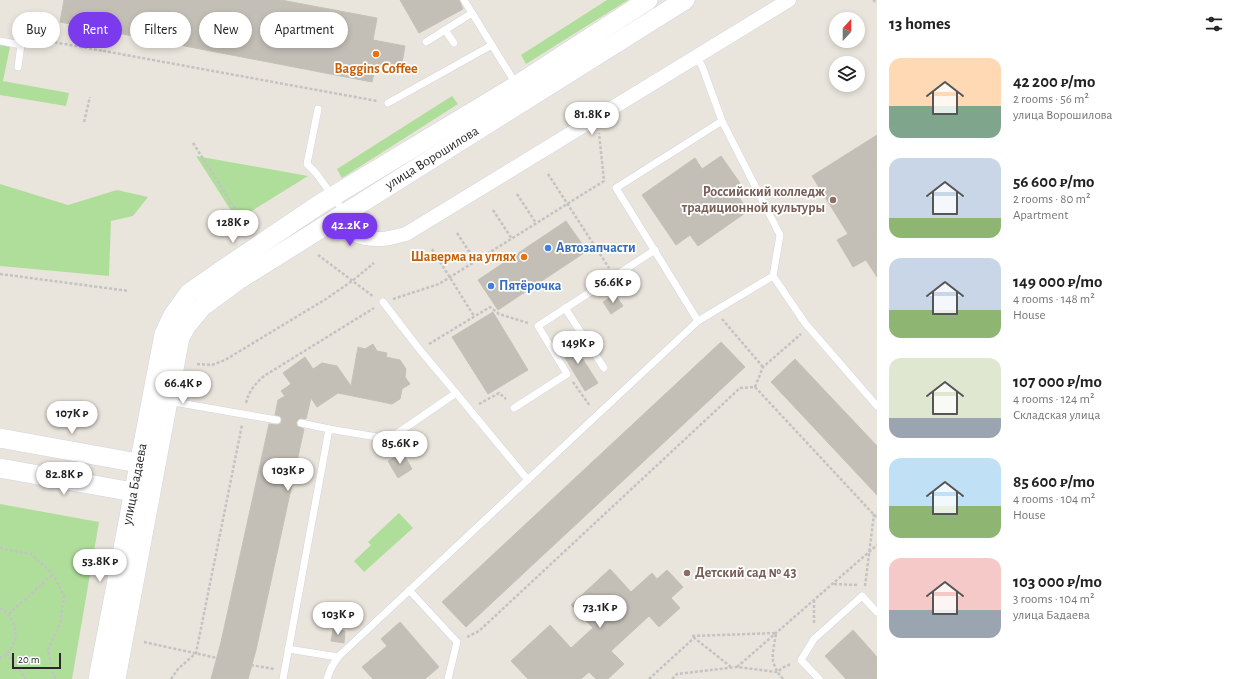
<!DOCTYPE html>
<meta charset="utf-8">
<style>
:root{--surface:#fff;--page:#f2f2f2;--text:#222;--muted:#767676;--accent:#7c3aed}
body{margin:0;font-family:"Alegreya Sans",sans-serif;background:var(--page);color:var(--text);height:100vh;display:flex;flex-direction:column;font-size:15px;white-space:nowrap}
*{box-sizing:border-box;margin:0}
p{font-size:13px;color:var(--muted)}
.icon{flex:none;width:22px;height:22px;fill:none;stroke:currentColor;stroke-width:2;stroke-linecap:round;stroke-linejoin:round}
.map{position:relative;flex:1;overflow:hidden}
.drawer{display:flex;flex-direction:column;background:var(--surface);width:360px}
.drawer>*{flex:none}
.banner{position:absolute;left:12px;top:12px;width:380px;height:36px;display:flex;gap:8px}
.needle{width:26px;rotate:21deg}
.controls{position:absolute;left:829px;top:12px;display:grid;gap:8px}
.controls a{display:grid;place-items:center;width:36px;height:36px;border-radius:50%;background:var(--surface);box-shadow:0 2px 6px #0003;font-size:20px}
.scale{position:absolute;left:12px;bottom:10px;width:49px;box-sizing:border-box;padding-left:4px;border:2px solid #292929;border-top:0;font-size:11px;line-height:14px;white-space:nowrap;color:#292929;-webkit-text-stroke:3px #fff;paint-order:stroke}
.price{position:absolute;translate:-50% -34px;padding:0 9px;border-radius:14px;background:#fff;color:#222;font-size:13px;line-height:26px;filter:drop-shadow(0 1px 2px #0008)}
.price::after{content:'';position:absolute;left:50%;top:24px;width:12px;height:9px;margin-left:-6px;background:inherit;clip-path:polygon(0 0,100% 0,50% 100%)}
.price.selected{background:var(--accent);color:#fff}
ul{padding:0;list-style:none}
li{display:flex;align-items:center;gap:12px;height:100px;padding:0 12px}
li span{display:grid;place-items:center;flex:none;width:112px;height:80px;border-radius:12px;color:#555}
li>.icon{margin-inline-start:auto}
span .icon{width:48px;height:48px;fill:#fffc;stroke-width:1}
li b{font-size:17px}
h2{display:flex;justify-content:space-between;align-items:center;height:48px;padding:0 12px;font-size:17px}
.tag{padding:0 14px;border-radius:18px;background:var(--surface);box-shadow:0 2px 6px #0003;font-size:14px;line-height:36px}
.tag.selected{background:var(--accent);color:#fff}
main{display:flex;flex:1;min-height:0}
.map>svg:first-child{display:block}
</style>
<main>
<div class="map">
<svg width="877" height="679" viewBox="0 0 877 679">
<rect width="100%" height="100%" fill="#eae5dc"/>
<g fill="#afde9b">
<polygon points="607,0 628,0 526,64 521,55"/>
<polygon points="0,45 10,47 3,81 69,93 66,106 0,95"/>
<polygon points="452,96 458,104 342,178 337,169"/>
<polygon points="196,156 308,176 237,220"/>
<polygon points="0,184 68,205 117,190 148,197 133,216 111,221 109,276 0,266"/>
<polygon points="0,504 99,522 72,679 0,679"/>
<polygon points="399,513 413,528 364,572 354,561 371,545 368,542"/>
</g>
<g fill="#c3bfb7" stroke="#c6c1b6">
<polygon points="64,0 281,0 377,18 373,40 405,46 401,69 376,64 372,82 60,22"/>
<polygon points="400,0 459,0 463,9 419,33"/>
<polygon points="877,135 877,277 866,260 853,267 837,240 848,234 812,176"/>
<polygon points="721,156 740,183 733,188 748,211 698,246 690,235 676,245 642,195 695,158 702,169"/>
<polygon points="566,221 587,251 498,310 478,280"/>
<polygon points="615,294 623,306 611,314 603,302"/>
<polygon points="493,312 528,370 488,394 452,337"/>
<polygon points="570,339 598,383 585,391 558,346"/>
<polygon points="721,342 745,367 466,627 442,602"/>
<polygon points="373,344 377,351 387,353 386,357 400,360 406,369 405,377 410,384 402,389 400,399 392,404 338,393 317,407 311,398 306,419 300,418 296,422 297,426 304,429 256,650 248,679 211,679 221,642 269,424 277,425 281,423 282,419 280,416 275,415 278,400 285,396 281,391 291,384 283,373 305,357 313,369 322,363 337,366 351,386 358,347 365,349"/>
<polygon points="795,359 877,446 877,495 771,382"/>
<polygon points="403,453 412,469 398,478 388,461"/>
<polygon points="610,569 631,592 652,573 657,579 667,570 683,587 671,598 680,608 659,627 649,616 611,651 624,664 608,679 596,679 589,672 581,679 528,679 511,661 550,625 571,648 593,628 571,605"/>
<polygon points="400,622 439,667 425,679 373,679 362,667 387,646 381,639"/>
<polygon points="333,629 345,631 344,643 331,641"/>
<polygon points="853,630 877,657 877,679 846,679 825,656"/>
</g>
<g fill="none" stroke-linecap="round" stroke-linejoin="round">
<g stroke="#d1d3e1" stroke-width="8">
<g id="lane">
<polyline points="464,0 516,84"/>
<polyline points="445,30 454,43"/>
<polyline points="0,41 21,45 18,67"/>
<polyline points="426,42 472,13"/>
<polyline points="696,57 702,66 722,121 780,235 773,276 805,323 877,406"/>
<polyline points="388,103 492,45"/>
<polyline points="318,109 307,164 316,173 345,213"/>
<polyline points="565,308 604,368"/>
<polyline points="698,321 616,188 722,121"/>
<polyline points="456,393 528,480"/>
<polyline points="168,401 277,420"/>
<polyline points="514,408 567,374 538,326 655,250"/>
<polyline points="329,429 389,439 456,393 420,350 383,302"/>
<polyline points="409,590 457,642 448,679"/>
<polyline points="288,649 338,657 698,321 773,276"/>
<polyline points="283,679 329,429 301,423"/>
<polyline points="327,679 331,668 338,657"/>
<polyline points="819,679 801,660 814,639 862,596 877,612"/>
</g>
</g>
<g stroke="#d1d3e1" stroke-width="15">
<path id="street" d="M332 222C346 233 362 240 381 239 389 239 398 236 406 234L789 0"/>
</g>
<g stroke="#d1d3e1" stroke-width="20">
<g id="secondary">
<polyline points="0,438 138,463 148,471"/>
<polyline points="0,468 133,492 144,484"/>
<polyline points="98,679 164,334 173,315 189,293 222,270 320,204 517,85 648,0"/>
<polyline points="116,679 180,337 187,325 203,306 237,281 685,0"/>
</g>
</g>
<g stroke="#c3c3c3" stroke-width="2.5" stroke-dasharray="3 2" stroke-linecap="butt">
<polyline points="873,0 877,3"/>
<polyline points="30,38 104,51"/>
<polyline points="105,45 104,51 377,101"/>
<polyline points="84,122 90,97"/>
<polyline points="193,143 245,224"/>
<polyline points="548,174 609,268"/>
<polyline points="517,194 536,223"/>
<polyline points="493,210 512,239"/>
<polyline points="457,233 476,262"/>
<polyline points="432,249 474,316"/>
<polyline points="318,255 374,297"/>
<polyline points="0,274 129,291"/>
<polyline points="393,299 439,284 604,181 599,133"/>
<polyline points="722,319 763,367"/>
<polyline points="429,344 490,307 499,314 528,323"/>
<polyline points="197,364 212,365 225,360 326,299 352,281 374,263"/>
<polyline points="573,382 590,406"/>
<polyline points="755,387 877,518"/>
<polyline points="755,387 763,367 801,334"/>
<path d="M246 403C249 391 255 384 264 376L374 308"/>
<polyline points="479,404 499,393 506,399"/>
<polyline points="0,548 31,554 53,574 64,596 60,624 48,649 53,675 57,679"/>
<polyline points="834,584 857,585"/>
<polyline points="865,586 874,514"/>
<polyline points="814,600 814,623"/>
<path d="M0 608C20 618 21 648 0 658"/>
<polyline points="9,614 53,574"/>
<polyline points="467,637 479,631 740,388 755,387"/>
<polyline points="144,642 217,658"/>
<polyline points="7,653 26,679"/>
<polyline points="251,665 274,669"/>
<path d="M731 667 692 636 776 633C773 655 768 661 783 679"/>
<polyline points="737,667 877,545"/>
<polyline points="171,679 178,669 196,653 242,425"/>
<polyline points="649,679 694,638"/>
<polyline points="672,679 677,674 737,667 777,672 784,667 791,664"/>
</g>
<use href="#lane" stroke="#fff" stroke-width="7"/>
<use href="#street" stroke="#fff" stroke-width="14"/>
<use href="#secondary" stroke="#fff" stroke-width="19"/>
</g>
<g fill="#e8710a" stroke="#fff" stroke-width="1.5">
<circle cx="376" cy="54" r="4"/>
<circle cx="524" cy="257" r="4"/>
</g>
<g fill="#8d6e63" stroke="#fff" stroke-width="1.5">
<circle cx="833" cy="200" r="4"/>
<circle cx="687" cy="573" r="4"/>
</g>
<g fill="#3f7fe0" stroke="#fff" stroke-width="1.5">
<circle cx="548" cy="248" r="4"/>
<circle cx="491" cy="286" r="4"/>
</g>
<g text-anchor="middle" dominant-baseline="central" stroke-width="3.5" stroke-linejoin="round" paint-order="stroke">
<g font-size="14" font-weight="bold" fill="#c56008" stroke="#fff">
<text x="376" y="69">Baggins Coffee</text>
<text x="516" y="257" text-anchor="end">Шаверма на углях</text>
</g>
<g font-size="14" fill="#292929" stroke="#fff">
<text transform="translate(432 158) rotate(-32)">улица Ворошилова</text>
<text transform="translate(135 484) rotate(-79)">улица Бадаева</text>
</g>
<g font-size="14" font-weight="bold" fill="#785e54" stroke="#fff" text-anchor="end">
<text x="825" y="192">Российский колледж<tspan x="825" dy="16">традиционной культуры</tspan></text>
<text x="695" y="573" text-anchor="start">Детский сад № 43</text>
</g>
<g font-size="14" font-weight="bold" fill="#366cbe" stroke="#fff" text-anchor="start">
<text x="556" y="248">Автозапчасти</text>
<text x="499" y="286">Пятёрочка</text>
</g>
</g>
</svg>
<div class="controls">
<a><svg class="needle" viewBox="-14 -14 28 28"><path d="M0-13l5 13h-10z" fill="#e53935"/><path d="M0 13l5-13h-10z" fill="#767676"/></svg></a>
<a><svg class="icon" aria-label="layers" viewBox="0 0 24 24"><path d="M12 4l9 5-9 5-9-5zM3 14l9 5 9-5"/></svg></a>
</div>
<div class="scale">20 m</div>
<b class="price" style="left:592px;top:136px">81.8K ₽</b>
<b class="price" style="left:233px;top:244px">128K ₽</b>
<b class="price selected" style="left:350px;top:247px">42.2K ₽</b>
<b class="price" style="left:613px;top:304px">56.6K ₽</b>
<b class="price" style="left:578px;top:365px">149K ₽</b>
<b class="price" style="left:183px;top:405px">66.4K ₽</b>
<b class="price" style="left:72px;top:435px">107K ₽</b>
<b class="price" style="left:400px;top:465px">85.6K ₽</b>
<b class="price" style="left:288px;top:492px">103K ₽</b>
<b class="price" style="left:64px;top:496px">82.8K ₽</b>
<b class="price" style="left:100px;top:583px">53.8K ₽</b>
<b class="price" style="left:600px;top:629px">73.1K ₽</b>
<b class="price" style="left:338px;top:636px">103K ₽</b>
<div class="banner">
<a class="tag">Buy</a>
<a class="tag selected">Rent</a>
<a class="tag">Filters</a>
<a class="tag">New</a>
<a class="tag">Apartment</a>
</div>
</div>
<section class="drawer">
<h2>13 homes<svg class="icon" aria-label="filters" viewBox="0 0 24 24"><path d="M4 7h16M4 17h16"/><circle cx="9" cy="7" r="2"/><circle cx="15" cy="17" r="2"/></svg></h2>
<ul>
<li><span style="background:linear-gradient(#ffd9b3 60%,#7fa58c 0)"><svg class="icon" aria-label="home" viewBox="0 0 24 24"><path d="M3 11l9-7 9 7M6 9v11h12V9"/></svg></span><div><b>42 200 ₽/mo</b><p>2 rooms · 56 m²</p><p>улица Ворошилова</p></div></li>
<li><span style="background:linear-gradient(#c9d6e8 75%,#8fb573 0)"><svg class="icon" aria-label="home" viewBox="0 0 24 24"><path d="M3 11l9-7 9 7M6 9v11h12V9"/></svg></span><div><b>56 600 ₽/mo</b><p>2 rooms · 80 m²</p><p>Apartment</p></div></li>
<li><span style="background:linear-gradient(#c9d6e8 65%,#8fb573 0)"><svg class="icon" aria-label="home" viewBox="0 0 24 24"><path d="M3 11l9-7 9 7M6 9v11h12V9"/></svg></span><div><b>149 000 ₽/mo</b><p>4 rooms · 148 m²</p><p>House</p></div></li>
<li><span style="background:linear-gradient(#dfe7d0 75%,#9aa5b1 0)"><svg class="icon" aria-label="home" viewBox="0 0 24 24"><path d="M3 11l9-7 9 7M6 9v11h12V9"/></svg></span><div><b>107 000 ₽/mo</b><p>4 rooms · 124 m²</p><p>Складская улица</p></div></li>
<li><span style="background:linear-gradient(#bfe0f5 60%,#8fb573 0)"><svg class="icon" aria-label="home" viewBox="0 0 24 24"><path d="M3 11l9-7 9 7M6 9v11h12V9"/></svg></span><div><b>85 600 ₽/mo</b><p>4 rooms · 104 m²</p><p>House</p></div></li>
<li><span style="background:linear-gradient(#f6c9c9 65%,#9aa5b1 0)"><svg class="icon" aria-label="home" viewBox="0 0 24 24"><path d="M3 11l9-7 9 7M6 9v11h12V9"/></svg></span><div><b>103 000 ₽/mo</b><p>3 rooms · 104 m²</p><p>улица Бадаева</p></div></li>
</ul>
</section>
</main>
